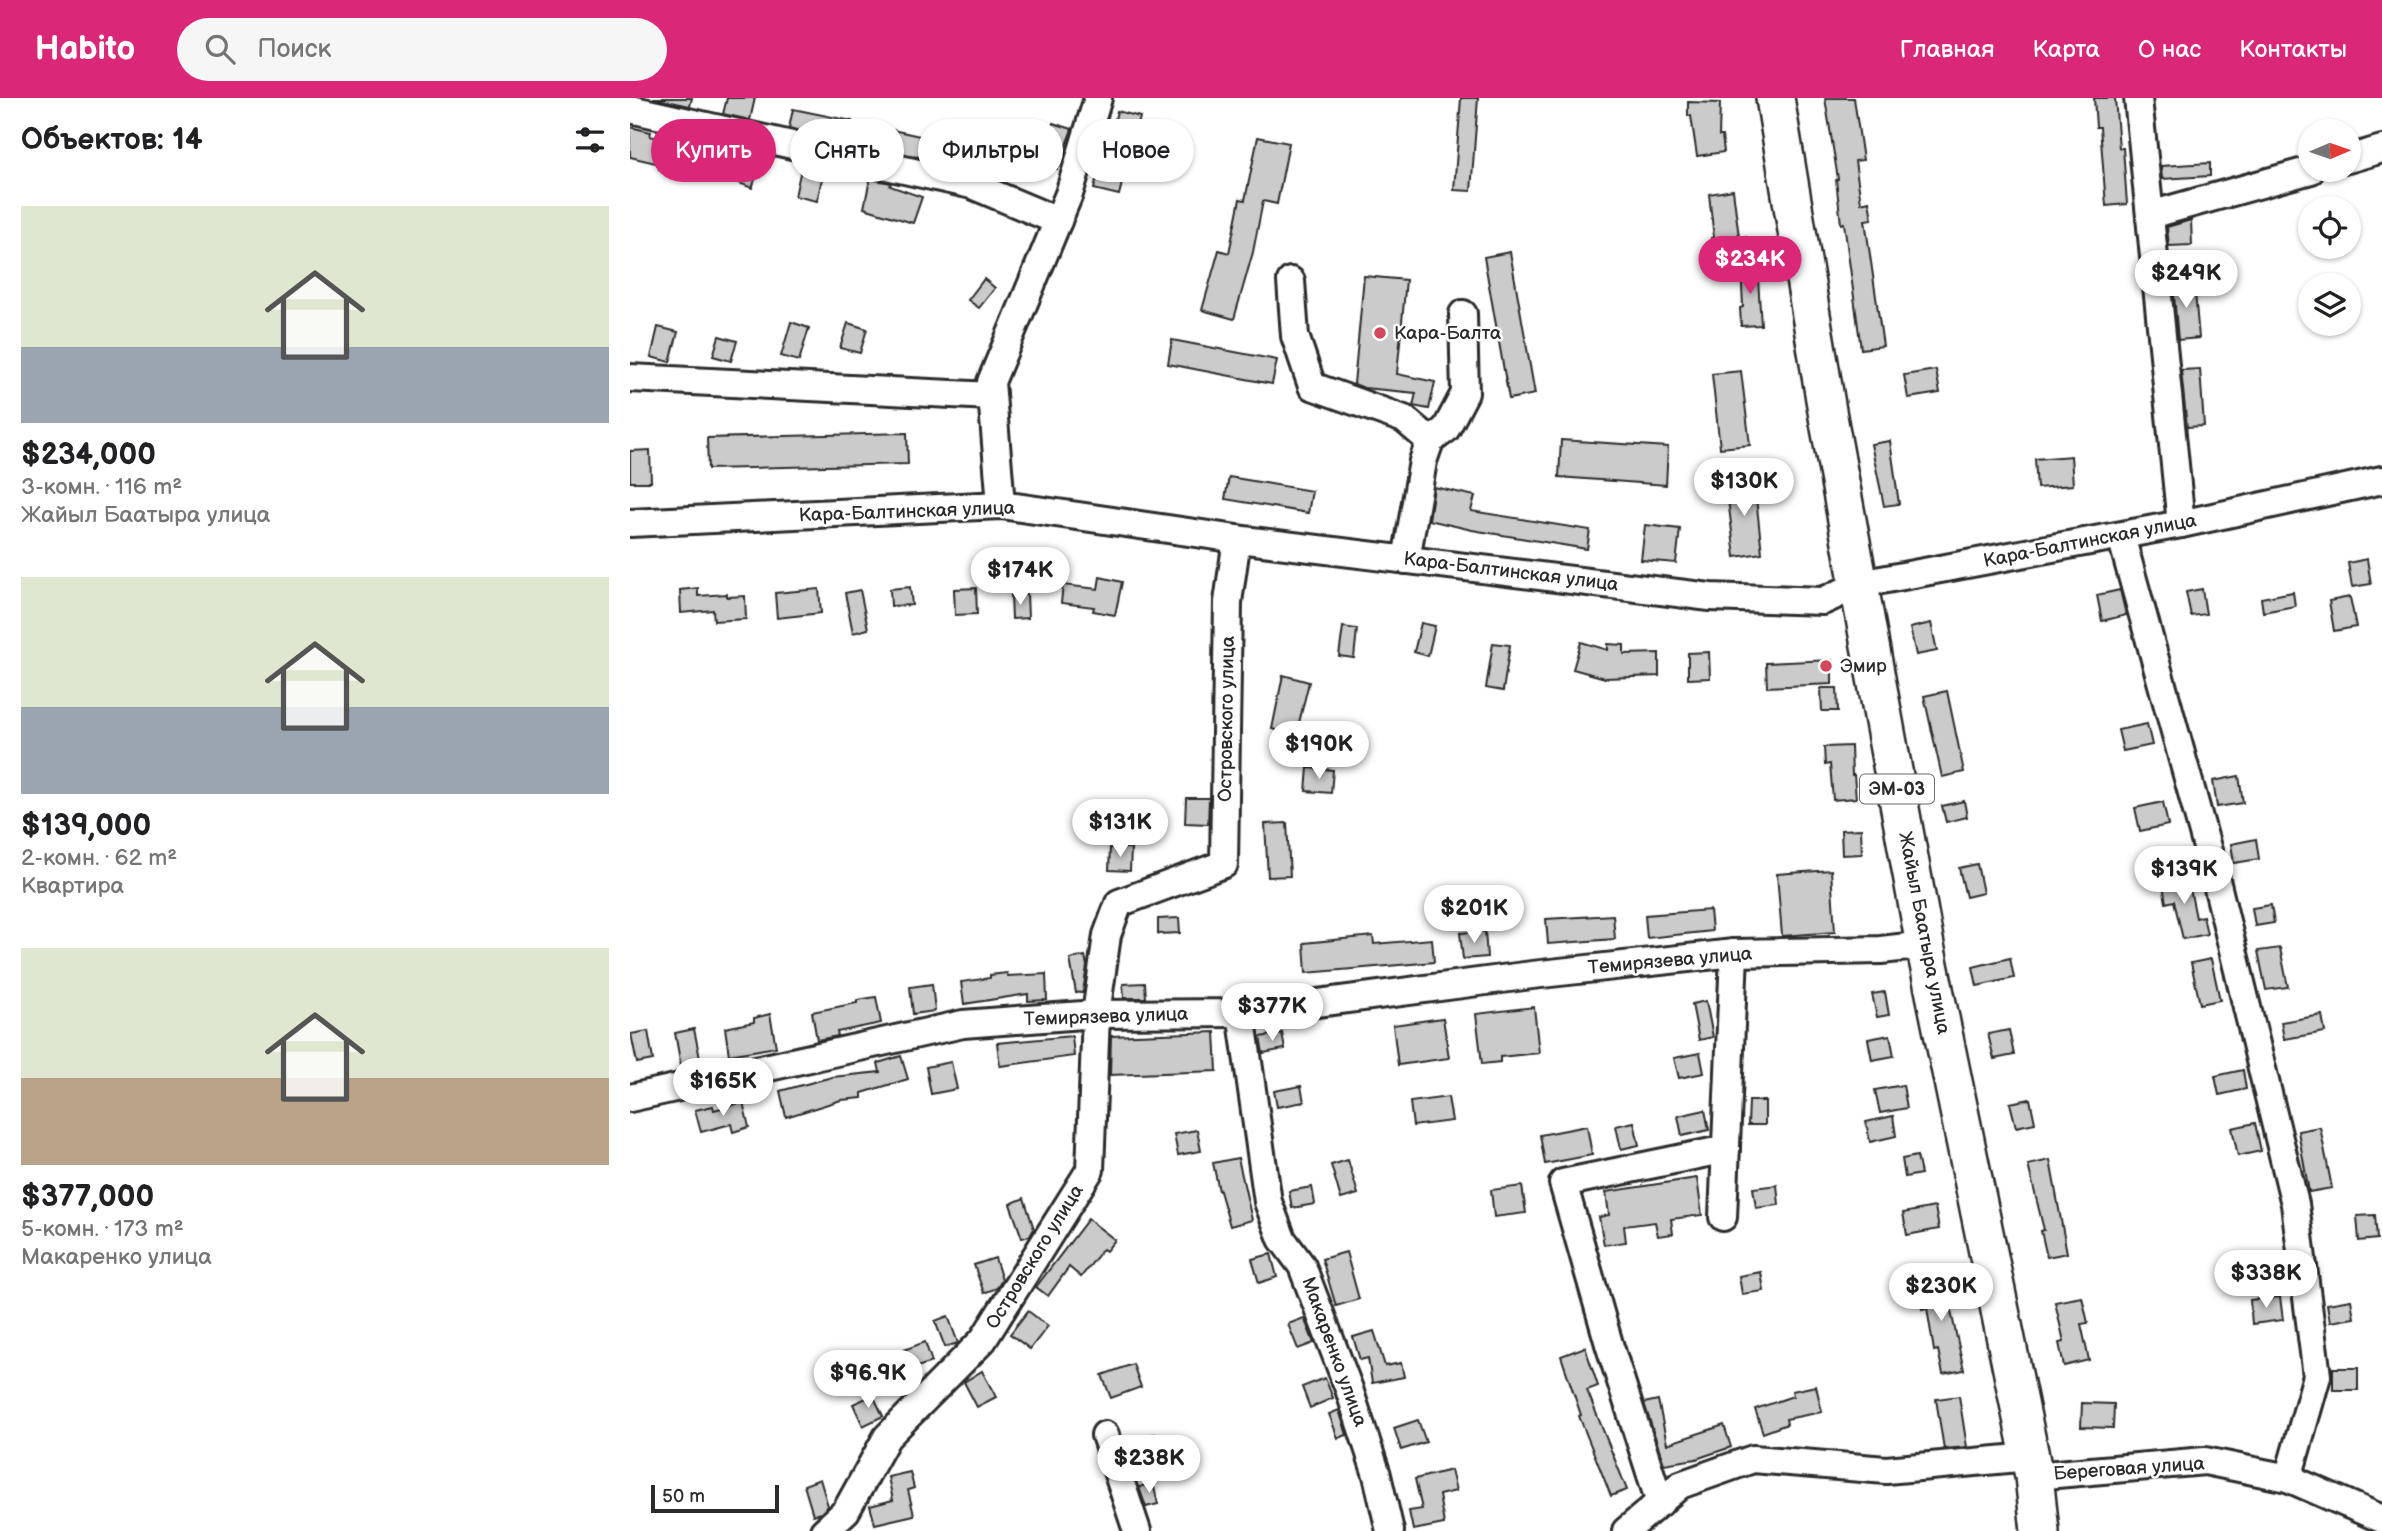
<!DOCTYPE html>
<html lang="ru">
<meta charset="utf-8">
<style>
:root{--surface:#fff;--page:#f6f6f6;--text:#202124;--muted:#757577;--accent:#db2777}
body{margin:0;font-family:"Balsamiq Sans",sans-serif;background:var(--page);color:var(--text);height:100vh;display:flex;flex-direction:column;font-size:26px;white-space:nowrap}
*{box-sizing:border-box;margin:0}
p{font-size:23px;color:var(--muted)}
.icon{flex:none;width:38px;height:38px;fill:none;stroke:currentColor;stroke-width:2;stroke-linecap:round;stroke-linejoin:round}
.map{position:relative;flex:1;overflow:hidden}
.side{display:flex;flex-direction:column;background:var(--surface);width:630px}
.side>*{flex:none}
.hud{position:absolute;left:21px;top:21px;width:665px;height:63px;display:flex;gap:14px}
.needle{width:46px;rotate:88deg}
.fabs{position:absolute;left:1668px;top:21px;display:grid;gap:14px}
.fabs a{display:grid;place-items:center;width:63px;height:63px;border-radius:50%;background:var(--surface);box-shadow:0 2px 5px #0004;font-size:35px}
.scale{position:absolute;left:21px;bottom:18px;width:128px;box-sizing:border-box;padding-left:7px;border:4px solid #2b2b2b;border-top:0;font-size:19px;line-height:24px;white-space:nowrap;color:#2b2b2b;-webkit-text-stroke:5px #fff;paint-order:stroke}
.price{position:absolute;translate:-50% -60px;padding:0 16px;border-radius:24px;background:#fff;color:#222;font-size:23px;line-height:46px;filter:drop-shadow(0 2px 4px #0008)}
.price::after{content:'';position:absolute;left:50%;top:42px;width:21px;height:16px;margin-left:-10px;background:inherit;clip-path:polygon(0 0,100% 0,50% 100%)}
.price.active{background:var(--accent);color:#fff}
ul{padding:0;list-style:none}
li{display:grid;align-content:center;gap:14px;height:371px;padding:0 21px}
li span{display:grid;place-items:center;height:217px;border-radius:0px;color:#555}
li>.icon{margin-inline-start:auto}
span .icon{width:126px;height:126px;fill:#fffc;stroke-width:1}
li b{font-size:30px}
h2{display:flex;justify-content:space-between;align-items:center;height:84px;padding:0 21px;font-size:30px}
.tag{padding:0 24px;border-radius:32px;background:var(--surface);box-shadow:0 2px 5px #0004;font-size:24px;line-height:63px}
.tag.active{background:var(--accent);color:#fff}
header{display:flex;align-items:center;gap:42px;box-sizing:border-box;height:98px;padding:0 35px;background:var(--accent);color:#fff}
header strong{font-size:33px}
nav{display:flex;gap:38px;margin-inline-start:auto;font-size:24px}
.search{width:490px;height:63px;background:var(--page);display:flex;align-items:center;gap:18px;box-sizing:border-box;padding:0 24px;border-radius:38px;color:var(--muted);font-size:26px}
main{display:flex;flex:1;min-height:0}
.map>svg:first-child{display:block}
</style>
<header>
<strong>Habito</strong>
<div class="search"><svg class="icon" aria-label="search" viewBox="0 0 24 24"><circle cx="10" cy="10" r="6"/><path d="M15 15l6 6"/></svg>Поиск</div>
<nav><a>Главная</a><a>Карта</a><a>О нас</a><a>Контакты</a></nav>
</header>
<main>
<section class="side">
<h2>Объектов: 14<svg class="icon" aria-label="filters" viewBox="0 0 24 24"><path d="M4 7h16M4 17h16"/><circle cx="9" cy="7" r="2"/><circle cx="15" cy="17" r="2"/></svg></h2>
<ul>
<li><span style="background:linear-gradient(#dfe7d0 65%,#9aa5b1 0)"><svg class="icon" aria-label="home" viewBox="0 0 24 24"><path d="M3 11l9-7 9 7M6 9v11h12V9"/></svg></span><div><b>$234,000</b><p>3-комн. · 116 m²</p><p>Жайыл Баатыра улица</p></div></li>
<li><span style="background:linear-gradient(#dfe7d0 60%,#9aa5b1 0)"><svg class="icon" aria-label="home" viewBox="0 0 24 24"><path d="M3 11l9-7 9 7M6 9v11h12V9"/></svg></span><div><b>$139,000</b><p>2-комн. · 62 m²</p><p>Квартира</p></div></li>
<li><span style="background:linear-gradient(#dfe7d0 60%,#b9a48a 0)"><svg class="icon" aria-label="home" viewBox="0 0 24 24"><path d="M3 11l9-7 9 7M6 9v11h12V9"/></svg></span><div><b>$377,000</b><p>5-комн. · 173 m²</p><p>Макаренко улица</p></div></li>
</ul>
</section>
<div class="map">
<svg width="1752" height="1433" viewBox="0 0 1752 1433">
<rect width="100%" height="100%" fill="#fff"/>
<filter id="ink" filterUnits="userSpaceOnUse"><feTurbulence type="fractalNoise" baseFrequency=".0143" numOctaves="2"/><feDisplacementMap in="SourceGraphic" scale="14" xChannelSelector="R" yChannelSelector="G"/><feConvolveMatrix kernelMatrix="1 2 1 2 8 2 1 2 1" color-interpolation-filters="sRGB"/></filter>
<g filter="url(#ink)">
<g fill="#cbcbcb" stroke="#2b2b2b" stroke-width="2">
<polygon points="23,0 62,0 60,8"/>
<polygon points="97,0 125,0 120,22 93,16"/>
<polygon points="831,0 848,0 841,93 824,92"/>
<polygon points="1195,0 1224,0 1233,62 1225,63 1231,105 1239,103 1242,121 1235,122 1253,248 1231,251 1214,125 1211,126 1209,108 1206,82 1208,81"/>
<polygon points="1464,0 1485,0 1489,50 1493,50 1497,106 1476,108 1470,29 1466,29"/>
<polygon points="1058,4 1090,5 1089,38 1092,38 1094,54 1067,58 1061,18 1058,18"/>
<polygon points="163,11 222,23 217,43 159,30"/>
<polygon points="487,13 510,19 505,40 482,34"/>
<polygon points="423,25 442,31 427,71 406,64 411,48 416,49"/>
<polygon points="0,29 21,34 20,38 61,49 54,77 29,71 30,66 0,59"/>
<polygon points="258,31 317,44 312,64 253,51"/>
<polygon points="628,39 659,45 647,106 633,103 623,154 604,221 572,212 589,152 599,155 610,101 615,102"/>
<polygon points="113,57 132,63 122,90 104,83"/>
<polygon points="1580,65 1580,78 1532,81 1531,68"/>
<polygon points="469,70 494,77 489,97 464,91"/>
<polygon points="171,71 193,76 187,103 165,98"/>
<polygon points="240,81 261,85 260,88 292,99 283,125 234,110"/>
<polygon points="1103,92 1109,139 1116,139 1116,156 1081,156 1081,140 1084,140 1079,96"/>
<polygon points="1561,122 1562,147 1539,148 1537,129"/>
<polygon points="880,154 905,296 879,301 854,159"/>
<polygon points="1111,166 1127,166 1131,227 1111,228 1110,210 1113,209"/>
<polygon points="734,178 776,182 767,276 805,284 799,311 783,308 786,295 734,290 724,286"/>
<polygon points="354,181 365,190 349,210 338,202"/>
<polygon points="1564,183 1569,240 1548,242 1543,185"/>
<polygon points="161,224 179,230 169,263 151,258"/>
<polygon points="218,225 237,231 230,255 210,250"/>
<polygon points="28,229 48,234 40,264 21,259"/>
<polygon points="89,238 107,243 101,263 83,258"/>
<polygon points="542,242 647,262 642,286 538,266"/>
<polygon points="1570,271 1574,328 1557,329 1551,272"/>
<polygon points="1306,272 1310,295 1278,300 1274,277"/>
<polygon points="1111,273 1120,347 1090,350 1082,276"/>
<polygon points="277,335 278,366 78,371 77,340"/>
<polygon points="931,342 1038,349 1036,387 929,379"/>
<polygon points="1260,343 1269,406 1254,408 1241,346"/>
<polygon points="20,352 21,384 0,384 0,353"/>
<polygon points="1441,358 1443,387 1407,390 1405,361"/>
<polygon points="599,379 682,393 678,415 595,401"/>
<polygon points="1124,381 1132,455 1105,459 1096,384"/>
<polygon points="804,389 845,398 841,413 960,432 957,451 842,432 799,422"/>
<polygon points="1015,427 1050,431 1046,465 1011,462"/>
<polygon points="1737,461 1741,486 1722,489 1718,465"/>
<polygon points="470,479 492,484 485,517 463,513 464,509 431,505 433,487 468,491"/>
<polygon points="280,489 282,507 261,508 260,491"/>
<polygon points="68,490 68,498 97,496 97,499 115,498 116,521 84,523 83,512 51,515 50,492"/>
<polygon points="346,490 347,516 325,517 324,491"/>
<polygon points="189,491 191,515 147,520 145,495"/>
<polygon points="1572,491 1576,516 1561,518 1556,494"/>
<polygon points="230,492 238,531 223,535 215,495"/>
<polygon points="1490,492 1496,517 1472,523 1467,497"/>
<polygon points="1663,494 1665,508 1633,514 1631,500"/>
<polygon points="397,496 398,520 382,521 381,497"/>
<polygon points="1720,499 1726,529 1704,533 1699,503"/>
<polygon points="791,525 805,528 798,558 784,554"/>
<polygon points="1301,525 1307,553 1286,557 1280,530"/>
<polygon points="713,529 727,531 724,560 709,558"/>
<polygon points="951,544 978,552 978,546 994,547 994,556 1029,555 1029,578 975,580 943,571"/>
<polygon points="863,545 880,547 873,593 856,590"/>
<polygon points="1079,554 1080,580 1058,581 1058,555"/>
<polygon points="1202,562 1202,586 1137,589 1136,565"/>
<polygon points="653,577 679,584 666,637 642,631"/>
<polygon points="1191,590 1207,590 1208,613 1192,613"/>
<polygon points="1317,593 1334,674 1312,679 1294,598"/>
<polygon points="1517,626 1522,647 1493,653 1488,632"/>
<polygon points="1221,648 1222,677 1224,677 1226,700 1203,702 1200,666 1195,667 1194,649"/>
<polygon points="678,670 703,672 701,695 676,693"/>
<polygon points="1609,678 1613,705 1587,709 1583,683"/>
<polygon points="556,700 579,700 578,726 555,725"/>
<polygon points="1334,703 1337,719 1316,724 1312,708"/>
<polygon points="1533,704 1538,727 1510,733 1505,710"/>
<polygon points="657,725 660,778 638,779 635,726"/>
<polygon points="1231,731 1232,756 1212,757 1211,732"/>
<polygon points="1626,741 1629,761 1604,765 1601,746"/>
<polygon points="480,750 501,750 500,773 479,772"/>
<polygon points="1347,766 1353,795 1336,799 1329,770"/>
<polygon points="1201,772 1205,834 1152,838 1147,776"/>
<polygon points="1557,776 1566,820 1573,818 1577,836 1553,841 1544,803 1536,805 1532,781"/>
<polygon points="1641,807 1644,825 1625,828 1622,810"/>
<polygon points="1080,812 1082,833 1017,840 1015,817"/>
<polygon points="983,817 985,841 918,846 916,821"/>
<polygon points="549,820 550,835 528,836 528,821"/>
<polygon points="855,833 857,859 833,861 830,835"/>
<polygon points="743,838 744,846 802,841 804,864 676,875 674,845"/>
<polygon points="1650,850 1658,889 1636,892 1628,853"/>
<polygon points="455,858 457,868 453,894 446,895 440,861"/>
<polygon points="1380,860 1384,880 1347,888 1343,869"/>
<polygon points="1581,861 1590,902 1570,906 1561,865"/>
<polygon points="377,875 378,878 416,876 417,902 398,903 398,896 334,906 331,884 360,880 360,877"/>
<polygon points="515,885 516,900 494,900 493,886"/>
<polygon points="302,886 305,913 283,916 280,889"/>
<polygon points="1255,894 1259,917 1247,919 1242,896"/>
<polygon points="246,899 251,925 207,934 208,938 187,942 182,914 227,905 227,902"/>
<polygon points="1076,903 1083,939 1069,942 1062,906"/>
<polygon points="904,909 909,955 870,959 870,964 852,966 846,916"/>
<polygon points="140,916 146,949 99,957 95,930 124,924 124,920"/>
<polygon points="1692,917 1695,934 1654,941 1651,924"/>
<polygon points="813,920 819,960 768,967 763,927"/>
<polygon points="64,931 71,965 51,968 45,935"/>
<polygon points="1379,932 1384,957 1364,961 1358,936"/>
<polygon points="18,933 23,962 7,965 1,936"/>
<polygon points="585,934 587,973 480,977 481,938"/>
<polygon points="652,935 655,951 633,955 630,939"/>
<polygon points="1260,937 1264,958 1242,962 1238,941"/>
<polygon points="442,938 444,958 370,968 367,945"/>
<polygon points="1070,955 1074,975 1049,980 1044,960"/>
<polygon points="271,958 278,981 232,995 232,1000 211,1002 156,1019 150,993 202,979 250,974 248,965"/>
<polygon points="321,964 327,991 301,996 296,969"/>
<polygon points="1613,972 1616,991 1589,997 1585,978"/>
<polygon points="1273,987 1277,1010 1250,1015 1245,992"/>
<polygon points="671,988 674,1004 647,1009 644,993"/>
<polygon points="818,999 822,1023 783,1028 780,1004"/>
<polygon points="1400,1001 1405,1025 1386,1029 1380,1005"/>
<polygon points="1119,1003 1135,1003 1135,1027 1118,1027"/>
<polygon points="113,1004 119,1029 103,1034 101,1026 71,1034 65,1012 83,1008 84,1012"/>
<polygon points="1075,1012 1079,1032 1052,1038 1048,1018"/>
<polygon points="1263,1018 1266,1038 1240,1044 1236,1024"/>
<polygon points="1004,1024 1009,1047 991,1051 986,1028"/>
<polygon points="1625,1025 1631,1053 1608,1058 1602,1030"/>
<polygon points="957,1028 962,1057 915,1066 910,1037"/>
<polygon points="1690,1029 1702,1090 1679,1094 1668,1033"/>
<polygon points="567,1032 571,1053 548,1057 544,1036"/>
<polygon points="1287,1058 1291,1076 1275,1079 1272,1061"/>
<polygon points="608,1060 622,1122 600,1128 590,1093 589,1093 583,1065"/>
<polygon points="718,1062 728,1096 711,1101 701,1067"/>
<polygon points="1420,1062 1437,1155 1417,1159 1411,1133 1414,1132 1398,1067"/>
<polygon points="1067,1080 1072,1117 1041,1121 1043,1136 1028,1138 1025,1124 994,1128 996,1144 974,1147 969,1119 979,1117 976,1094"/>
<polygon points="1147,1087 1149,1107 1126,1110 1123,1090"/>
<polygon points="892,1088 896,1115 864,1119 861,1092"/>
<polygon points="682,1089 685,1106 662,1110 659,1093"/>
<polygon points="394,1100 404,1131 400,1138 392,1140 380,1106"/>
<polygon points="1305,1109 1309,1131 1277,1137 1273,1115"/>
<polygon points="1745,1117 1747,1141 1729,1143 1727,1118"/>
<polygon points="458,1121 485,1142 476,1153 473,1151 451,1179 439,1169 418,1198 406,1189"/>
<polygon points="716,1154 729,1201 706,1208 692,1161"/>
<polygon points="641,1156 647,1179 629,1185 622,1161"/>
<polygon points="365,1160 372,1182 367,1190 354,1195 344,1167"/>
<polygon points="1131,1174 1134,1193 1112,1196 1109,1178"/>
<polygon points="1313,1177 1334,1272 1313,1276 1308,1252 1304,1253 1297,1210 1292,1211 1287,1182"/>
<polygon points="1452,1199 1458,1225 1451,1226 1459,1262 1434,1268 1429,1245 1434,1244 1425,1204"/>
<polygon points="1650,1199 1653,1222 1622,1226 1620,1202"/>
<polygon points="1721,1202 1724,1220 1700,1224 1697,1206"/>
<polygon points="398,1213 418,1228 400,1251 380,1236"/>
<polygon points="318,1218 328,1245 315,1249 305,1223"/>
<polygon points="674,1220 684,1245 668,1251 658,1226"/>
<polygon points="744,1233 755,1268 771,1265 774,1279 742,1285 738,1260 730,1262 723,1239"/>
<polygon points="295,1244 302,1264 278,1272 271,1253"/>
<polygon points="955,1249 968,1288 957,1292 997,1392 981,1398 949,1318 951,1317 931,1258"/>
<polygon points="503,1266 511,1289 481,1300 472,1277"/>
<rect x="1703" y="1270" width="25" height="22"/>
<polygon points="352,1273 366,1299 347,1309 334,1284"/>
<polygon points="695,1280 703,1300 680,1310 672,1289"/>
<polygon points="1186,1288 1192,1314 1156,1321 1157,1326 1133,1335 1125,1311 1163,1298 1162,1293"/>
<polygon points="243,1297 253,1318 233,1328 223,1306"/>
<polygon points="1329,1298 1337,1349 1314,1351 1306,1301"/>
<polygon points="1028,1302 1037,1346 1094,1327 1101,1349 1066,1361 1034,1366 1014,1305"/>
<polygon points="1452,1305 1484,1306 1483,1330 1451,1329"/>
<polygon points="709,1312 717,1337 708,1340 699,1316"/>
<polygon points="788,1322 796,1344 771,1352 764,1330"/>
<polygon points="525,1336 531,1359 505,1365 500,1342"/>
<polygon points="821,1372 826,1393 809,1397 814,1426 783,1432 779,1413 792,1411 785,1381"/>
<polygon points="280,1374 284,1390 278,1392 284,1417 245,1426 240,1408 263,1402 258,1379"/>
<polygon points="190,1381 198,1408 191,1415 183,1417 174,1387"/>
<polygon points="523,1385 528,1406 516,1409 509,1389"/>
</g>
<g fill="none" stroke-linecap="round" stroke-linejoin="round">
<g stroke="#2b2b2b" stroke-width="32">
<g id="minor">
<polyline points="1508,0 1551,426"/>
<polyline points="0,11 342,87 428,123"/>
<polyline points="1718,61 1752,51"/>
<polyline points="1520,117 1681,72"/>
<polyline points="661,183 665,238 682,288 774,321 800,343"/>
<polyline points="0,280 362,298"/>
<polyline points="371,407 361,284 439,96 468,0"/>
<polyline points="0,425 371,407 607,441 1080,499 1193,503 1230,486 1551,426 1752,382"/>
<polyline points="1491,438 1586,782 1665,1106 1687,1278 1658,1380"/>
<polyline points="776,462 793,363 800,343 816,331 835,295 833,216"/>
<polyline points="611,915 638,1104 652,1141 672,1168 719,1291 747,1377 760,1433"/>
<polyline points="0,1000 333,926 466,916 611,915 902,877 1104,855 1251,852 1295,847"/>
<polyline points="1093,1119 1104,855"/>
<polyline points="475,1337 507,1433"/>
<polyline points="1404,1378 1575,1363 1658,1380 1752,1421"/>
<polyline points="1030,1405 979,1246 933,1085 1096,1051"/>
<polyline points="194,1433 216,1413 257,1339 353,1242 460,1072 466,916 477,837 489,805 594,766 598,504 607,441"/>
<polyline points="996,1433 1050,1387 1123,1361 1256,1372 1400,1359"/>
</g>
</g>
<g stroke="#2b2b2b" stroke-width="42">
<polyline id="highway" points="1145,0 1197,313 1295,847 1404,1378 1410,1433"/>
</g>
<use href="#minor" stroke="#fff" stroke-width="26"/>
<use href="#highway" stroke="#fff" stroke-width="37"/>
</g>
</g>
<g fill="#d1495b" stroke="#fff" stroke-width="2.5">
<circle cx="750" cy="235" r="7"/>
<circle cx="1196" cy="568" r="7"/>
</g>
<g text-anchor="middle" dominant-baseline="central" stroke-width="5" stroke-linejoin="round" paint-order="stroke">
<rect fill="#fff" stroke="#6b6b6b" stroke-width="2" x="1230" y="676.5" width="74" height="29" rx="5"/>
<g font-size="18" font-weight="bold" fill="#2b2b2b">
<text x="1267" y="691">ЭМ-03</text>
</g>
<g font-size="19" fill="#2b2b2b" stroke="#fff" text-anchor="start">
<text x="764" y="235">Кара-Балта</text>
<text x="1210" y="568">Эмир</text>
</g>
<g font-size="19" fill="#2b2b2b" stroke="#fff">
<text transform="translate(277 414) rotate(-2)">Кара-Балтинская улица</text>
<text transform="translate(1460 443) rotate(-11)">Кара-Балтинская улица</text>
<text transform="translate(881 474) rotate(7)">Кара-Балтинская улица</text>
<text transform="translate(597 621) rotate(-89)">Островского улица</text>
<text transform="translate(1294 835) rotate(79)">Жайыл Баатыра улица</text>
<text transform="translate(1040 863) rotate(-5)">Темирязева улица</text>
<text transform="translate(476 919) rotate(-2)">Темирязева улица</text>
<text transform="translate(405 1159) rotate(-58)">Островского улица</text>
<text transform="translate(704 1254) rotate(70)">Макаренко улица</text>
<text transform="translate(1499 1371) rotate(-4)">Береговая улица</text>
</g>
</g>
</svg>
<div class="fabs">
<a><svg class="needle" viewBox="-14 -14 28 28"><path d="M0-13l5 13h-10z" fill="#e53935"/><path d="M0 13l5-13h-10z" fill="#757577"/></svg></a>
<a><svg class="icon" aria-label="locate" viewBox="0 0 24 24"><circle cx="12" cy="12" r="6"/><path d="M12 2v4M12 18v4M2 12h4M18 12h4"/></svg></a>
<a><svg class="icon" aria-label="layers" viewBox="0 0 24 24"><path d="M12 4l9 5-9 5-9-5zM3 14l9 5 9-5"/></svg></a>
</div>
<div class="scale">50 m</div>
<b class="price active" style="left:1120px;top:198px">$234K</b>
<b class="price" style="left:1556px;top:212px">$249K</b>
<b class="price" style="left:1114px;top:420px">$130K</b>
<b class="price" style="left:390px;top:509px">$174K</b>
<b class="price" style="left:689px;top:683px">$190K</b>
<b class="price" style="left:490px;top:761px">$131K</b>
<b class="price" style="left:1554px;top:808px">$139K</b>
<b class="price" style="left:844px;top:847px">$201K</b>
<b class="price" style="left:642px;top:945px">$377K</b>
<b class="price" style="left:93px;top:1020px">$165K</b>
<b class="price" style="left:1636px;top:1212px">$338K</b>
<b class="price" style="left:1311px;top:1225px">$230K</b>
<b class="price" style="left:238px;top:1312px">$96.9K</b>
<b class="price" style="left:519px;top:1397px">$238K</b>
<div class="hud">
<a class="tag active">Купить</a>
<a class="tag">Снять</a>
<a class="tag">Фильтры</a>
<a class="tag">Новое</a>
</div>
</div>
</main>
